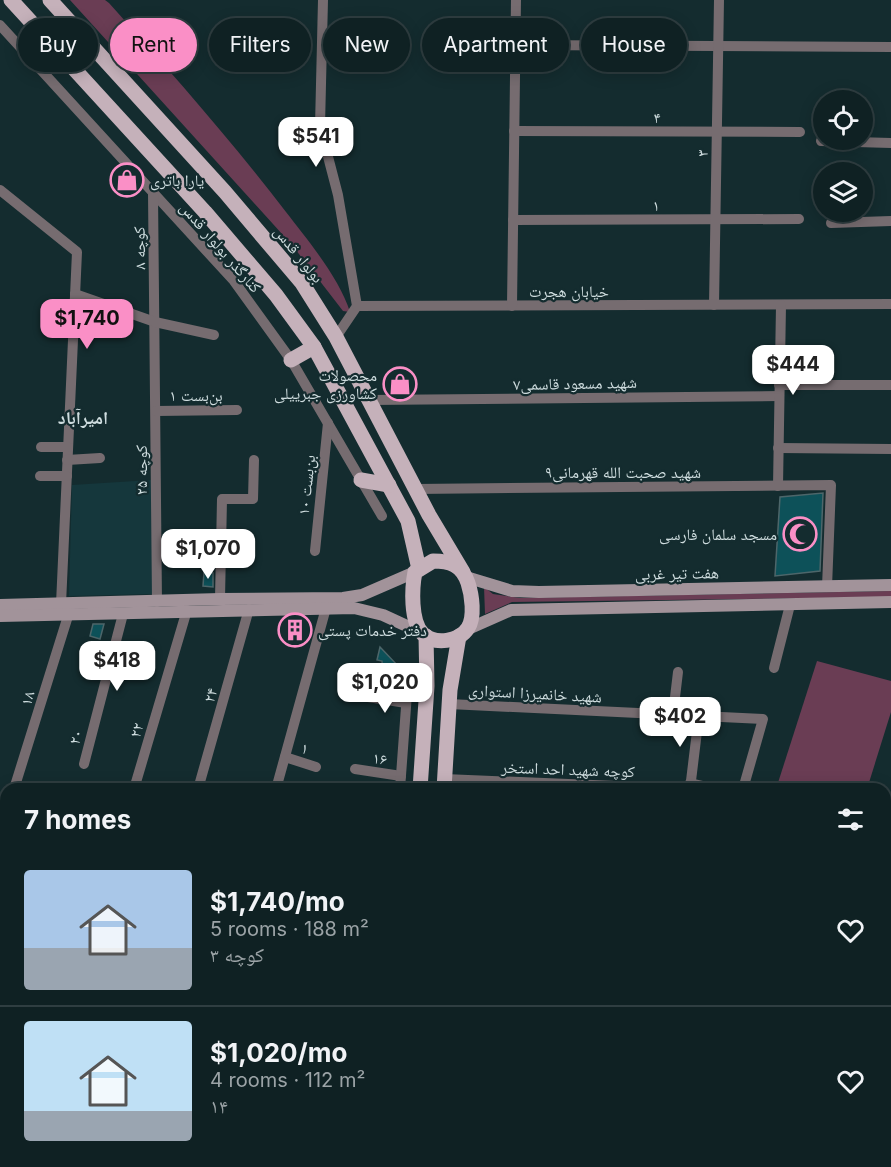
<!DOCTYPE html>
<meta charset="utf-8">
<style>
:root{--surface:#0f2123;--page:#18292b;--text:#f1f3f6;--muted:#9ba3a6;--line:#2f3e41;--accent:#fa8fc6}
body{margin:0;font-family:Inter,"Noto Naskh Arabic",sans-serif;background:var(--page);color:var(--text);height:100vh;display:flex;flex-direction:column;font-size:22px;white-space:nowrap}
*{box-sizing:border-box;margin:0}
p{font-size:20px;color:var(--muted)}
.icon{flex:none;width:33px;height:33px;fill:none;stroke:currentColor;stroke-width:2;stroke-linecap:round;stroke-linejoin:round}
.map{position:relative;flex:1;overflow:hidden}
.sheet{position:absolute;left:0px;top:783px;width:891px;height:384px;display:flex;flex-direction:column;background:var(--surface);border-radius:18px 18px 0 0;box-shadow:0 3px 15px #0003,0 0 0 2px var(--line)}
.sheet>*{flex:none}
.top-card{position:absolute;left:18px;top:18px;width:855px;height:54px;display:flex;gap:12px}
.tools{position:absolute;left:813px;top:90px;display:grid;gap:12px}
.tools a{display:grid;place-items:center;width:60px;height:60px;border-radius:50%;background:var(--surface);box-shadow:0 3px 15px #0003,0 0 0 2px var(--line);font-size:30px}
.price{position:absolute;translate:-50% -51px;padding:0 14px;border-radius:12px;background:#fff;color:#222;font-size:20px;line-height:39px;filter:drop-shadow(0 2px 3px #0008)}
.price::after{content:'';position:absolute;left:50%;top:36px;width:18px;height:14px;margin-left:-9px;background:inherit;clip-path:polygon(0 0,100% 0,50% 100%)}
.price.on{background:var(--accent);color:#111}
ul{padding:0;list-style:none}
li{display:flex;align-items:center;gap:18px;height:150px;padding:0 24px}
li+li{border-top:2px solid var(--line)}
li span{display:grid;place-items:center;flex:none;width:168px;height:120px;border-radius:6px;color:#555}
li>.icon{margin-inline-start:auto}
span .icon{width:72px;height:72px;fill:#fffc;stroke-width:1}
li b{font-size:26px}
h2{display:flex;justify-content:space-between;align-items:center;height:72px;padding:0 24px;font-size:26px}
.tag{padding:0 21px;border-radius:27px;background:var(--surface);box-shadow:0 3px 15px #0003,0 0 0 2px var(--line);font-size:21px;line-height:54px}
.tag.on{background:var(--accent);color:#111}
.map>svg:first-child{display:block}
</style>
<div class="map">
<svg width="891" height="1167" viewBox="0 0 891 1167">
<rect width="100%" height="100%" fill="#142c2f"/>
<polygon fill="#15373c" points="151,480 153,594 69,596 72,485"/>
<g fill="#6a3d54">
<path d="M70 0H105L109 3C170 71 230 139 286 212 307 239 340 279 350 312L343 311 292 245Z"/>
<polygon points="484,587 493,594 520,598 891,591 891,597 512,602 485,614"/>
<polygon points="817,661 891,681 891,712 867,789 776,789"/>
<polygon points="446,1161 861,1161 860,1167 445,1167"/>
</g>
<g fill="#0d5159" stroke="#4d666a" stroke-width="1.5">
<polygon points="823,493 820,571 775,576 780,497"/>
<polygon points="204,572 213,573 213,587 203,586"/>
<polygon points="291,622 303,623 300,637 288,636"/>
<polygon points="93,624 104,624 100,639 90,636"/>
<polygon points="380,647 400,668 401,672 401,679 383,678 382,661 377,660"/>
</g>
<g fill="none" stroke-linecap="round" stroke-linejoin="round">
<g stroke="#766c70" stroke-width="10">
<polyline points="323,0 320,126 338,195 357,306 336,337"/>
<polyline points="0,25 234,281 291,360 382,516"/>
<polyline points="515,45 891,47"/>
<polyline points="514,131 800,132"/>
<polyline points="821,141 891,143"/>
<polyline points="0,190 77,252 61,604"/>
<polyline points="153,193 157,602"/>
<polyline points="513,220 799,219"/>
<polyline points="831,223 891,221"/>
<polyline points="75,294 155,322 214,335"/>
<polyline points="714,305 719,0"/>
<polyline points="357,306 891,304"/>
<polyline points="512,306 516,0"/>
<polyline points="779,385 891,385"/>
<polyline points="370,400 779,396"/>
<polyline points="156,411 237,410"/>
<polyline points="41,447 68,447"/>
<polyline points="778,448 891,449"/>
<polyline points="67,460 100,458"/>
<polyline points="40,476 67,476"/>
<polyline points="778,486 781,305"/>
<polyline points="415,489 831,485 827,587"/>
<polyline points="315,551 328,423"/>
<polyline points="220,599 222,499 253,499 254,460"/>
<polyline points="774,668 790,605"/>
<polyline points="368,697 406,703"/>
<polyline points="449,704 763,719 743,789"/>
<polyline points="673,714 678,672"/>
<polyline points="285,757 316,767"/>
<polyline points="84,764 123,614"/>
<polyline points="355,769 401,776"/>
<polyline points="444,779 690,789"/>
<polyline points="690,783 716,789"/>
<polyline points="14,789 68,616"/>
<polyline points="134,789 187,610"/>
<polyline points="198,789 249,609"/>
<polyline points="276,789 326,608"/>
<polyline points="400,789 408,680"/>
<polyline points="690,789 699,715"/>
<polyline points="885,837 891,839"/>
<polyline points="0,914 6,914"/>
<polyline points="885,918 886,914"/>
<polyline points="885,956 891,958"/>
<polyline points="0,962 6,962"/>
<polyline points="0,1050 6,1050"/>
<polyline points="0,1069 6,1069"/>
<polyline points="885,1080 891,1059"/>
<polyline points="2,1135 6,1091"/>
<polyline points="125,1167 125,1161"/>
<polyline points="374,1167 375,1161"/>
<polyline points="869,1167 870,1161"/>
</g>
<g stroke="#a2939a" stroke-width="12">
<polyline points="466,577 512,591 539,592 891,585"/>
<polyline points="0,605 220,599 343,598 362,595 415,572"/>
<polyline points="0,616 354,608 383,615 422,633"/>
<polyline points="468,629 511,610 891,602"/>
<polyline points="885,1110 891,1113"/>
</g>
<g stroke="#c5b1ba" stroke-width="15">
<polyline points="11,0 205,212 276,295 314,347 408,521 419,569"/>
<polyline points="50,0 225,192 302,283 336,337 429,515 463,572"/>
<polyline points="291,360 314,347"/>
<polyline points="361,480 389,485"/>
<path d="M433 561C450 561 462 565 468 583 472 595 475 617 468 628 459 642 435 645 423 634 410 622 412 587 415 572Z"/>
<polyline points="420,789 427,686 426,636"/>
<polyline points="444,789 450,690 459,636"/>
<polyline points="396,1167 396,1161"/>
<polyline points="418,1167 419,1161"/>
</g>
</g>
<defs>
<g id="shop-ring" transform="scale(1.725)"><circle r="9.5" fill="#142c2f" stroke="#fa8fc6" stroke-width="1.5"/><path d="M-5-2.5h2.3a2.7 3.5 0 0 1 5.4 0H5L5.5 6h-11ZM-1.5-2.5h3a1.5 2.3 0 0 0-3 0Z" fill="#fa8fc6"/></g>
<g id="mosque-ring" transform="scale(1.725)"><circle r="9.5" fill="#142c2f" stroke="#fa8fc6" stroke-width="1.5"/><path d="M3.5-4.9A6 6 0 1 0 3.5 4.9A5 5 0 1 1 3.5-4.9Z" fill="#fa8fc6"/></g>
<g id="building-ring" transform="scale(1.725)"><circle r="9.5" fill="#142c2f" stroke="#fa8fc6" stroke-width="1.5"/><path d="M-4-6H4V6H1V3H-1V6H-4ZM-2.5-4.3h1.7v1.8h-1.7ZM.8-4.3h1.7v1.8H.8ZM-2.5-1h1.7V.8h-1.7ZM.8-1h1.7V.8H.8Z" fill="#fa8fc6"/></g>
</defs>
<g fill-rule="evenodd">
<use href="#shop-ring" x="127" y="180"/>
<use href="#shop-ring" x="400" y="384"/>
<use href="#mosque-ring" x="800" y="534"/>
<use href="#building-ring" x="295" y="630"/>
</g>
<g text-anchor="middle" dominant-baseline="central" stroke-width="4.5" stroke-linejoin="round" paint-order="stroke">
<g font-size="16" fill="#cfdddf" stroke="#142c2f">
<text x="657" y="117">۴</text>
<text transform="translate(702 153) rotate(-89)">۳</text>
<text x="656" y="205">۱</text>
<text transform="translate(221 247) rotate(49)">کنارگذر بولوار قدس</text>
<text transform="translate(139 248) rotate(-91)">کوچه ۸</text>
<text transform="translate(299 254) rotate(51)">بولوار قدس</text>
<text x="569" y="291">خیابان هجرت</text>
<text transform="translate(575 383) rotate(-1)">شهید مسعود قاسمی۷</text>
<text x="196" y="395">بن‌بست ۱</text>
<text transform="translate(141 470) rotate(-90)">کوچه ۲۵</text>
<text x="623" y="472">شهید صحبت الله قهرمانی۹</text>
<text transform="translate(306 485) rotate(-84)">بن‌بست ۱۰</text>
<text transform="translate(677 573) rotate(-1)">هفت تیر غربی</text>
<text transform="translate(535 693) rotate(3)">شهید خانمیرزا استواری</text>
<text transform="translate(210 695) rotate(-74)">۲۴</text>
<text transform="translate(27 698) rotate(-73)">۱۸</text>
<text transform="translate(136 730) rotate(-73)">۲۲</text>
<text transform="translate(75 737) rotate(-75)">۲۰</text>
<text transform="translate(305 748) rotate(18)">۱</text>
<text transform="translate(380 758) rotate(8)">۱۶</text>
<text transform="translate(568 769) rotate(2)">کوچه شهید احد استخر</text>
</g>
<g font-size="16" fill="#cfdddf" stroke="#142c2f" text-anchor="start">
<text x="150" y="180">یارا باتری</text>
<text x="377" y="375" text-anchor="end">محصولات<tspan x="377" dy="18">کشاورزی جبرییلی</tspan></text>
<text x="777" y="534" text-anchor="end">مسجد سلمان فارسی</text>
<text x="318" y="630">دفتر خدمات پستی</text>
</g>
<g font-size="18" font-weight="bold" fill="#cfdddf" stroke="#142c2f">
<text x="83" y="417">امیرآباد</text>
</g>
</g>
</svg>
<div class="tools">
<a><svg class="icon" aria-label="locate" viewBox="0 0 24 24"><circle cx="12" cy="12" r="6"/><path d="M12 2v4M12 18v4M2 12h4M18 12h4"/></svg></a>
<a><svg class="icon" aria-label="layers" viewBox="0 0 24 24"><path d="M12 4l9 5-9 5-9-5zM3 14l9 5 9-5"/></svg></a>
</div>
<b class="price" style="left:316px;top:168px">$541</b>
<b class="price on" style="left:87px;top:350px">$1,740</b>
<b class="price" style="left:793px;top:396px">$444</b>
<b class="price" style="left:208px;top:580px">$1,070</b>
<b class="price" style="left:117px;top:692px">$418</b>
<b class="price" style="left:385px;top:714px">$1,020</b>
<b class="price" style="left:680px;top:748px">$402</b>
<div class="top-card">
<a class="tag">Buy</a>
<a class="tag on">Rent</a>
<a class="tag">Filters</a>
<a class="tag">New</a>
<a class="tag">Apartment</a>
<a class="tag">House</a>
</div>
<section class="sheet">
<h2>7 homes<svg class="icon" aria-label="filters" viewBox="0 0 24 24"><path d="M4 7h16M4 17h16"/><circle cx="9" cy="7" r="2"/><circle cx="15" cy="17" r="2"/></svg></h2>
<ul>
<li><span style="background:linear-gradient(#a9c7e8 65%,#9aa5b1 0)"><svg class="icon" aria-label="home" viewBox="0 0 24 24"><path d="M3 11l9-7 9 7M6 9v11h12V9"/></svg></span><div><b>$1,740/mo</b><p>5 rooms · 188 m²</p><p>کوچه ۳</p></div><svg class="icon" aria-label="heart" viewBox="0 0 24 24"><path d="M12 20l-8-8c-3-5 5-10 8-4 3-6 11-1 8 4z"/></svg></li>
<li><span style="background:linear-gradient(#bfe0f5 75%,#9aa5b1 0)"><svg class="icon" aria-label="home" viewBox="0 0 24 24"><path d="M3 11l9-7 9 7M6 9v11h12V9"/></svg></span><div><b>$1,020/mo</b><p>4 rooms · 112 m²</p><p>۱۴</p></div><svg class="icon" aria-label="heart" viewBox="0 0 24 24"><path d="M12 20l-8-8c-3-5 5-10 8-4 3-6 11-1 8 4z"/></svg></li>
</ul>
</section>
</div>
